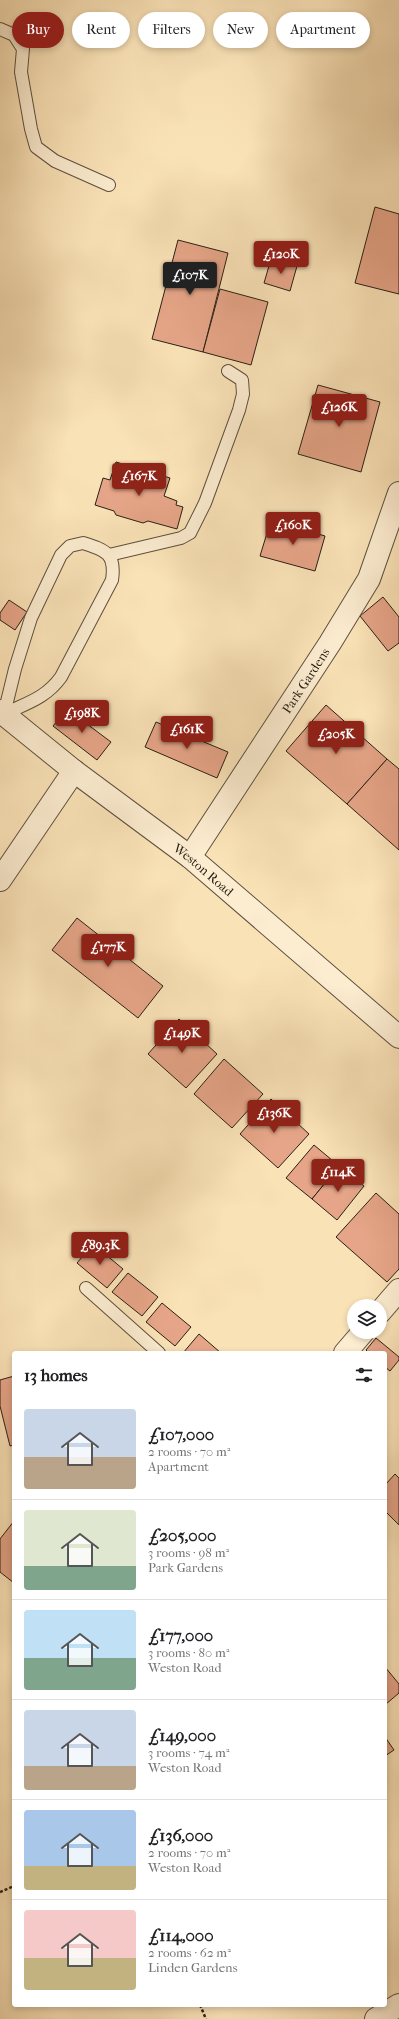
<!DOCTYPE html>
<meta charset="utf-8">
<style>
:root{--surface:#fff;--page:#f6f6f6;--text:#202124;--muted:#757577;--line:#e0e0e0;--accent:#8f2418}
body{margin:0;font-family:"IM FELL French Canon",serif;background:var(--page);color:var(--text);height:100vh;display:flex;flex-direction:column;font-size:15px;white-space:nowrap}
*{box-sizing:border-box;margin:0}
p{font-size:13px;color:var(--muted)}
.icon{flex:none;width:22px;height:22px;fill:none;stroke:currentColor;stroke-width:2;stroke-linecap:round;stroke-linejoin:round}
.map{position:relative;flex:1;overflow:hidden}
.side{position:absolute;left:12px;top:1351px;width:375px;height:656px;display:flex;flex-direction:column;background:var(--surface);border-radius:4px;box-shadow:0 2px 6px #0003}
.side>*{flex:none}
.hud{position:absolute;left:12px;top:12px;width:375px;height:36px;display:flex;gap:8px}
.controls{position:absolute;left:347px;top:1299px;display:grid;gap:8px}
.controls a{display:grid;place-items:center;width:40px;height:40px;border-radius:50%;background:var(--surface);box-shadow:0 2px 6px #0003;font-size:20px}
.price{position:absolute;translate:-50% -34px;padding:0 9px;border-radius:4px;background:var(--accent);color:#fff;font-size:13px;line-height:26px;filter:drop-shadow(0 1px 2px #0008)}
.price::after{content:'';position:absolute;left:50%;top:24px;width:12px;height:9px;margin-left:-6px;background:inherit;clip-path:polygon(0 0,100% 0,50% 100%)}
.price.on{background:#222;color:#fff}
ul{padding:0;list-style:none}
li{display:flex;align-items:center;gap:12px;height:100px;padding:0 12px}
li+li{border-top:1px solid var(--line)}
li span{display:grid;place-items:center;flex:none;width:112px;height:80px;border-radius:4px;color:#555}
li>.icon{margin-inline-start:auto}
span .icon{width:48px;height:48px;fill:#fffc;stroke-width:1}
li b{font-size:17px}
h2{display:flex;justify-content:space-between;align-items:center;height:48px;padding:0 12px;font-size:17px}
.chip{padding:0 14px;border-radius:18px;background:var(--surface);box-shadow:0 2px 6px #0003;font-size:14px;line-height:36px}
.chip.on{background:var(--accent);color:#fff}
.map>svg:first-child{display:block}
</style>
<div class="map">
<svg width="399" height="2019" viewBox="0 0 399 2019">
<rect width="100%" height="100%" fill="#fae2b7"/>
<filter id="stains"><feTurbulence type="fractalNoise" baseFrequency=".005" numOctaves="4"/><feColorMatrix values="0 0 0 0 .2 0 0 0 0 .09 0 0 0 0 .02 0 0 0 .5 -.17"/></filter>
<radialGradient id="worn" r=".72"><stop offset=".6" stop-color="#630" stop-opacity="0"/><stop offset="1" stop-color="#630" stop-opacity=".3"/></radialGradient>
<g fill="#e6a588" stroke="#292015">
<polygon points="375,207 399,214 399,294 355,283"/>
<polygon points="178,240 228,253 203,352 152,339"/>
<polygon points="271,259 297,266 290,291 264,283"/>
<polygon points="220,289 268,302 251,365 203,352"/>
<polygon points="318,385 380,402 361,472 298,454"/>
<polygon points="116,462 170,478 164,496 177,501 176,505 183,507 177,529 148,521 143,523 116,515 114,511 95,505 103,478 110,480"/>
<polygon points="271,520 325,536 315,571 260,556"/>
<polygon points="383,597 399,617 399,643 388,651 360,616"/>
<polygon points="9,600 27,612 15,630 0,620 0,613"/>
<polygon points="326,705 387,759 347,804 286,751"/>
<polygon points="67,709 111,742 97,760 53,726"/>
<polygon points="156,722 228,752 217,778 145,747"/>
<polygon points="387,759 399,769 399,850 347,804"/>
<polygon points="77,918 163,986 138,1018 52,950"/>
<polygon points="179,1019 217,1054 186,1088 148,1054"/>
<polygon points="224,1059 263,1094 232,1128 194,1094"/>
<polygon points="271,1099 309,1134 278,1168 240,1134"/>
<polygon points="314,1145 339,1166 312,1199 286,1178"/>
<polygon points="339,1166 364,1186 337,1220 312,1199"/>
<polygon points="376,1193 399,1214 399,1269 387,1282 336,1237"/>
<polygon points="93,1244 123,1269 107,1288 77,1263"/>
<polygon points="128,1273 158,1297 142,1316 112,1292"/>
<polygon points="162,1303 191,1327 175,1346 146,1322"/>
<polygon points="199,1334 221,1353 183,1353"/>
<polygon points="376,1338 399,1357 399,1360 390,1371 385,1367 385,1353 369,1353 366,1350"/>
<polygon points="14,1376 14,1445 10,1446 0,1406 0,1380"/>
<polygon points="395,1474 399,1478 399,1525 385,1511 385,1485"/>
<polygon points="14,1521 14,1583 0,1572 0,1539"/>
<polygon points="385,1667 399,1684 399,1693 386,1704"/>
<polygon points="385,1737 394,1750 385,1756"/>
</g>
<g fill="none" stroke-linecap="round" stroke-linejoin="round">
<g stroke="#5d503e" stroke-width="14">
<g id="service">
<polyline points="0,29 14,35 23,49 21,72 31,129 36,147 55,161 109,185"/>
<path d="M83 543C106 550 116 554 112 580L61 677C46 698 27 703 4 714L15 669 31 618 61 555 70 546Z"/>
<polyline points="109,555 181,538 190,533 205,503 239,410 243,394 242,380 228,371"/>
<polyline points="86,1288 159,1353"/>
</g>
</g>
<g stroke="#5d503e" stroke-width="24">
<g id="minor">
<path id="s1" d="M190 857 330 643 369 579 399 493"/>
<polyline points="0,880 74,771"/>
<polyline points="380,1312 399,1290"/>
<polyline points="345,1353 363,1332"/>
<polyline points="376,2019 399,2005"/>
</g>
</g>
<g stroke="#5d503e" stroke-width="24">
<g id="tertiary">
<path id="s2" d="M0 711 74 771 190 857 399 1037"/>
</g>
</g>
<g stroke="#292015" stroke-width="2.5" stroke-dasharray="3 2" stroke-linecap="butt">
<polyline points="0,1892 14,1886"/>
<polyline points="200,2005 206,2019"/>
</g>
<use href="#service" stroke="#fcecd0" stroke-width="12"/>
<use href="#minor" stroke="#fcecd0" stroke-width="22"/>
<use href="#tertiary" stroke="#fcecd0" stroke-width="22"/>
</g>
<g text-anchor="middle" dominant-baseline="central" stroke-width="3" stroke-linejoin="round" paint-order="stroke">
<g font-size="13" fill="#292015" stroke="#fcecd0">
<text stroke="none"><textPath href="#s1" startOffset="211">Park Gardens</textPath></text>
<text stroke="none"><textPath href="#s2" startOffset="258">Weston Road</textPath></text>
</g>
</g>
<rect width="100%" height="100%" filter="url(#stains)"/>
<rect width="100%" height="100%" fill="url(#worn)"/>
</svg>
<div class="controls">
<a><svg class="icon" aria-label="layers" viewBox="0 0 24 24"><path d="M12 4l9 5-9 5-9-5zM3 14l9 5 9-5"/></svg></a>
</div>
<b class="price" style="left:281px;top:275px">£120K</b>
<b class="price on" style="left:190px;top:296px">£107K</b>
<b class="price" style="left:339px;top:428px">£126K</b>
<b class="price" style="left:139px;top:497px">£167K</b>
<b class="price" style="left:293px;top:546px">£160K</b>
<b class="price" style="left:82px;top:734px">£198K</b>
<b class="price" style="left:187px;top:750px">£161K</b>
<b class="price" style="left:336px;top:755px">£205K</b>
<b class="price" style="left:108px;top:968px">£177K</b>
<b class="price" style="left:182px;top:1054px">£149K</b>
<b class="price" style="left:274px;top:1134px">£136K</b>
<b class="price" style="left:338px;top:1193px">£114K</b>
<b class="price" style="left:100px;top:1266px">£89.3K</b>
<div class="hud">
<a class="chip on">Buy</a>
<a class="chip">Rent</a>
<a class="chip">Filters</a>
<a class="chip">New</a>
<a class="chip">Apartment</a>
</div>
<section class="side">
<h2>13 homes<svg class="icon" aria-label="filters" viewBox="0 0 24 24"><path d="M4 7h16M4 17h16"/><circle cx="9" cy="7" r="2"/><circle cx="15" cy="17" r="2"/></svg></h2>
<ul>
<li><span style="background:linear-gradient(#c9d6e8 60%,#b9a48a 0)"><svg class="icon" aria-label="home" viewBox="0 0 24 24"><path d="M3 11l9-7 9 7M6 9v11h12V9"/></svg></span><div><b>£107,000</b><p>2 rooms · 70 m²</p><p>Apartment</p></div></li>
<li><span style="background:linear-gradient(#dfe7d0 70%,#7fa58c 0)"><svg class="icon" aria-label="home" viewBox="0 0 24 24"><path d="M3 11l9-7 9 7M6 9v11h12V9"/></svg></span><div><b>£205,000</b><p>3 rooms · 98 m²</p><p>Park Gardens</p></div></li>
<li><span style="background:linear-gradient(#bfe0f5 60%,#7fa58c 0)"><svg class="icon" aria-label="home" viewBox="0 0 24 24"><path d="M3 11l9-7 9 7M6 9v11h12V9"/></svg></span><div><b>£177,000</b><p>3 rooms · 80 m²</p><p>Weston Road</p></div></li>
<li><span style="background:linear-gradient(#c9d6e8 70%,#b9a48a 0)"><svg class="icon" aria-label="home" viewBox="0 0 24 24"><path d="M3 11l9-7 9 7M6 9v11h12V9"/></svg></span><div><b>£149,000</b><p>3 rooms · 74 m²</p><p>Weston Road</p></div></li>
<li><span style="background:linear-gradient(#a9c7e8 70%,#c2b280 0)"><svg class="icon" aria-label="home" viewBox="0 0 24 24"><path d="M3 11l9-7 9 7M6 9v11h12V9"/></svg></span><div><b>£136,000</b><p>2 rooms · 70 m²</p><p>Weston Road</p></div></li>
<li><span style="background:linear-gradient(#f6c9c9 60%,#c2b280 0)"><svg class="icon" aria-label="home" viewBox="0 0 24 24"><path d="M3 11l9-7 9 7M6 9v11h12V9"/></svg></span><div><b>£114,000</b><p>2 rooms · 62 m²</p><p>Linden Gardens</p></div></li>
</ul>
</section>
</div>
